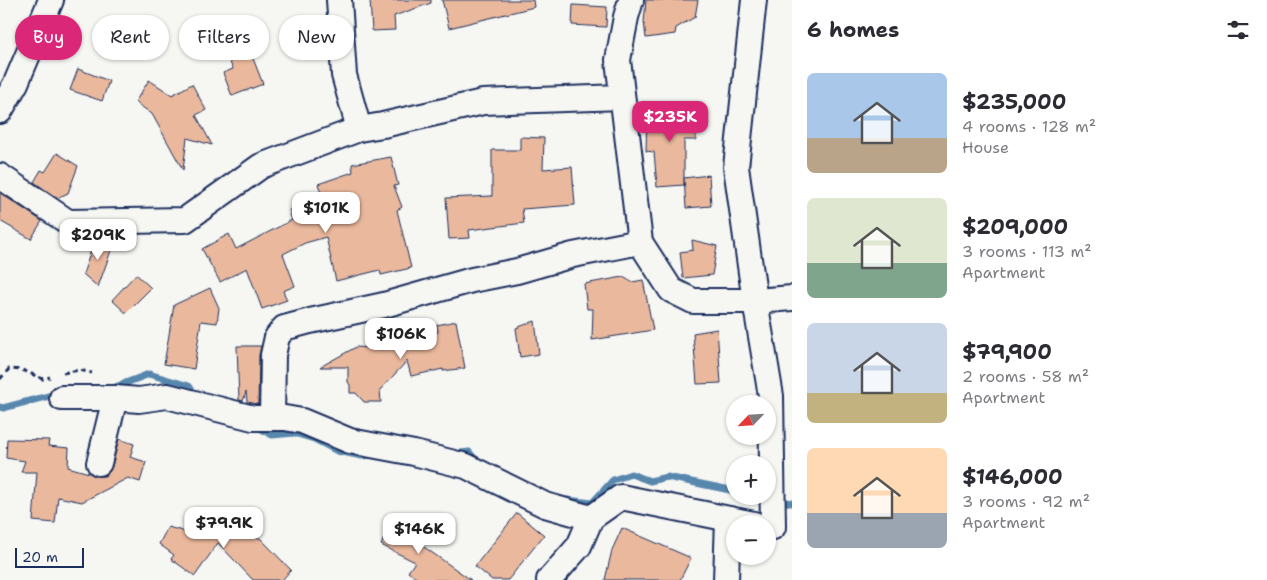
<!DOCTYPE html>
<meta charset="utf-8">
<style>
:root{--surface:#fff;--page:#f7f7f7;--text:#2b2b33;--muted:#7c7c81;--accent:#db2777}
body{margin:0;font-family:"Shantell Sans",sans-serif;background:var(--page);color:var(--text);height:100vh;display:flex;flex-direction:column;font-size:19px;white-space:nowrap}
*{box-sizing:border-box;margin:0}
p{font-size:16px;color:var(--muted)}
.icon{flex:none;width:28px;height:28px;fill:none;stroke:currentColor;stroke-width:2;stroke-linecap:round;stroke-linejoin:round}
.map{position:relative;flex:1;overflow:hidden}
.details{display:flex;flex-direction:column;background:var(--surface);width:475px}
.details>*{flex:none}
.top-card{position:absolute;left:15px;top:15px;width:475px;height:45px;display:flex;gap:10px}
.needle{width:32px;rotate:245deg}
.tools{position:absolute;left:726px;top:395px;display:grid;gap:10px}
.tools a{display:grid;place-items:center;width:50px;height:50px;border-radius:50%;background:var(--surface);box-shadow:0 1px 4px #0004;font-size:25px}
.scale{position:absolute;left:15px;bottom:12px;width:69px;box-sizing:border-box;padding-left:5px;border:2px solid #1b2f5e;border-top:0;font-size:14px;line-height:18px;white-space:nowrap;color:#1b2f5e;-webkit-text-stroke:4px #f6f6f2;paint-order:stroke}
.price{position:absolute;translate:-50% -42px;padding:0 11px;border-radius:10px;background:#fff;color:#222;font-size:16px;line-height:32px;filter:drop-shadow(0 1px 2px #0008)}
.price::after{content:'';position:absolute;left:50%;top:30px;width:15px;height:11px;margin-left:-8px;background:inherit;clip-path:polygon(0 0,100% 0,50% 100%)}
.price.current{background:var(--accent);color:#fff}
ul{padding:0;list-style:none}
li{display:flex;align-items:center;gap:15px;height:125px;padding:0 15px}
li span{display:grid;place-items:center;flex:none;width:140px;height:100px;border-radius:8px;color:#555}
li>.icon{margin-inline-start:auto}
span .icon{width:60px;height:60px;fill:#fffc;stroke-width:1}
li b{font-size:21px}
h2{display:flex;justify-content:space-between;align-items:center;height:60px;padding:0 15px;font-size:21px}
.tag{padding:0 18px;border-radius:22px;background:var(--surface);box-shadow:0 1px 4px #0004;font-size:18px;line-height:45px}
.tag.current{background:var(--accent);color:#fff}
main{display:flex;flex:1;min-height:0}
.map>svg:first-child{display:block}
</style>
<main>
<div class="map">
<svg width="792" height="580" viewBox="0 0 792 580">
<rect width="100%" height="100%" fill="#f6f6f2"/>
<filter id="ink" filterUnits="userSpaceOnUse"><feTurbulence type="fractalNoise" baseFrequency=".02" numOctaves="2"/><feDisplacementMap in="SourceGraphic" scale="10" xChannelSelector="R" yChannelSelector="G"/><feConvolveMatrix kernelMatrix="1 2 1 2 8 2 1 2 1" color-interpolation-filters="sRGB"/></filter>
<g filter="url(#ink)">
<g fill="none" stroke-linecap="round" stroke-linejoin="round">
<g stroke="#5987ae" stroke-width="7">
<polyline points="110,389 149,374 189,386 195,394 198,396"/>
<polyline points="0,407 3,408 60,393"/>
<polyline points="256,426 272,435 294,433 314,439 337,451 362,456 373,455"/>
<polyline points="454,454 469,452 478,463"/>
<polyline points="567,500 592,503 613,480 631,474 650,481 667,477 735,491"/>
<polyline points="777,500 792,503"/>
</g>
</g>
<g fill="#eab89c" stroke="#1b2f5e">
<polygon points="370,0 431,0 431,3 394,16 395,30 372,31"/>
<polygon points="442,0 533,0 534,7 449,28"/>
<polygon points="646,0 698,0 695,17 676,28 675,34 646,38 644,22"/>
<polygon points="573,5 607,7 606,27 572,25"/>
<polygon points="237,26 241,34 243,33 263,84 232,96 223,73 233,69 217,35"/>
<polygon points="78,69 109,81 102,101 70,90"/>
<polygon points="149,80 172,95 192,84 206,110 196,115 212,145 187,138 183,170 152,114 135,102"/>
<polygon points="647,110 696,111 696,140 684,140 684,185 657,187 654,152 646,151"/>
<polygon points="520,137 544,138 543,169 572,167 575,205 522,209 524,223 469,230 470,238 449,239 446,198 492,196 492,150 520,150"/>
<polygon points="57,153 78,166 68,193 57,198 34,182 41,170 45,172"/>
<polygon points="391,157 398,185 394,186 402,207 397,210 411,268 381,275 380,270 336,281 326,237 305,243 283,254 295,286 283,291 287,300 262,309 247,268 220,282 202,249 229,234 236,249 292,220 289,210 323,199 318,184 353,172 352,164"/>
<polygon points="709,175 711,206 686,208 684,178"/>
<polygon points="0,193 42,221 31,239 0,221"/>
<polygon points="95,239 113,245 98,287 83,274"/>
<polygon points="692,240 717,246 712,275 683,278 680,252 693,250"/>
<polygon points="136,274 151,288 126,313 112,300"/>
<polygon points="623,277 632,282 643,280 653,330 592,340 593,309 587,309 584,284"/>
<polygon points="210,288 219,308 217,323 201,321 194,369 164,364 174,305"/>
<polygon points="456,321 465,368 443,371 443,369 411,376 407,361 380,390 381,402 364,402 356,393 350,393 350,385 348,382 348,367 320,367 356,347 384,349 383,345 438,332 437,325"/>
<polygon points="535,321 539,354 520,357 516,328"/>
<polygon points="717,329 721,383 697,384 693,333"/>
<polygon points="237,346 261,346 259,355 258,404 247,402 246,392 243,401 239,400"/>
<polygon points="7,439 49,440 48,446 69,448 68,467 89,473 96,476 105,476 109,472 112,466 119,439 134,444 130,457 146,462 140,482 128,478 82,502 58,497 55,523 33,521 37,472 21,472 25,461 6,458"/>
<polygon points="205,510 261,539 291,570 282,580 253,580 218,543 195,576 171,559 174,555 159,544 168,527 193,534"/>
<polygon points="517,513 544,535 508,580 492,580 475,566"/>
<polygon points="392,520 418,533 414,540 471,580 419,580 408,572 415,562 381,545"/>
<polygon points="622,528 691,558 680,580 605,580 612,550"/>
</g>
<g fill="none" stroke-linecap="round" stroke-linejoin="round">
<g stroke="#1b2f5e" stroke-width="28">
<g id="street">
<polyline points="339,0 344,75 359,129"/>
<polyline points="631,0 626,17 618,60 640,242 671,290 693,301 755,301 792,298"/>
<polyline points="754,0 736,167 755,301 771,396 773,527"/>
<polyline points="0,111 16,83 51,0"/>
<polyline points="0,176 68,222 185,220 261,166 359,129 383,125 483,102 622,97"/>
<polyline points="62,398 115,398"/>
<polyline points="272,418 273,355 277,337 284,328 310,321 384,305 472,280 517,271 573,255 640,242"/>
<polyline points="99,463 115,398 139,400 167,396 253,418 285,418 302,421 350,441 414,453 466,466 545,505 591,518 621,497 754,524"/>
<polyline points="549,580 579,546 591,518"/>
<polyline points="726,580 728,519"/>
</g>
</g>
<g stroke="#1b2f5e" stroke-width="3" stroke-dasharray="5 4" stroke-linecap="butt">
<polyline points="63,373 79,370 92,373"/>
<polyline points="0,379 9,369 22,370 43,379 50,377"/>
</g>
<use href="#street" stroke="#f6f6f2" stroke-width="24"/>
</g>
</g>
</svg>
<div class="tools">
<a><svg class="needle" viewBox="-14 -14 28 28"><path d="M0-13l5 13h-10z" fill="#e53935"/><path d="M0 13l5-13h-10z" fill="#7c7c81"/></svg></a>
<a>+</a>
<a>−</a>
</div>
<div class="scale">20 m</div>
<b class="price current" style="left:670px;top:143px">$235K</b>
<b class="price" style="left:326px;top:234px">$101K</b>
<b class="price" style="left:98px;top:261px">$209K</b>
<b class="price" style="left:401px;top:360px">$106K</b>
<b class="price" style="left:224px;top:549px">$79.9K</b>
<b class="price" style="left:419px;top:555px">$146K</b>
<div class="top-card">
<a class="tag current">Buy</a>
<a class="tag">Rent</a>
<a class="tag">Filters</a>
<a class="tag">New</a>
</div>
</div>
<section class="details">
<h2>6 homes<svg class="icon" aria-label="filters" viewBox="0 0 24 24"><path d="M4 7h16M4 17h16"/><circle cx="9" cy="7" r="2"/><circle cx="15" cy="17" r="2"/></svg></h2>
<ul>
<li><span style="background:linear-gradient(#a9c7e8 65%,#b9a48a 0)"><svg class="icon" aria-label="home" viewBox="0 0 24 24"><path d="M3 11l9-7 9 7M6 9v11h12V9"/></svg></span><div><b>$235,000</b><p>4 rooms · 128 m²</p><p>House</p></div></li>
<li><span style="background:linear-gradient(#dfe7d0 65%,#7fa58c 0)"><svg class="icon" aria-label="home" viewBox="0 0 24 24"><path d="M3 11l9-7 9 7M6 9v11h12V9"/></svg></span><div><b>$209,000</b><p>3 rooms · 113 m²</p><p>Apartment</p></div></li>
<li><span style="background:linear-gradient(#c9d6e8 70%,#c2b280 0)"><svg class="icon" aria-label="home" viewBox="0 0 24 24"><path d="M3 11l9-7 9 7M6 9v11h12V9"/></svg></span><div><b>$79,900</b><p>2 rooms · 58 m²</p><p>Apartment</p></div></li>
<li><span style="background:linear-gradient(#ffd9b3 65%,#9aa5b1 0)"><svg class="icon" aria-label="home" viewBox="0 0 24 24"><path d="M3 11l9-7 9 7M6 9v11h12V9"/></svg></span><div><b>$146,000</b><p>3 rooms · 92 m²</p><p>Apartment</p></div></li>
</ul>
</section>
</main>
